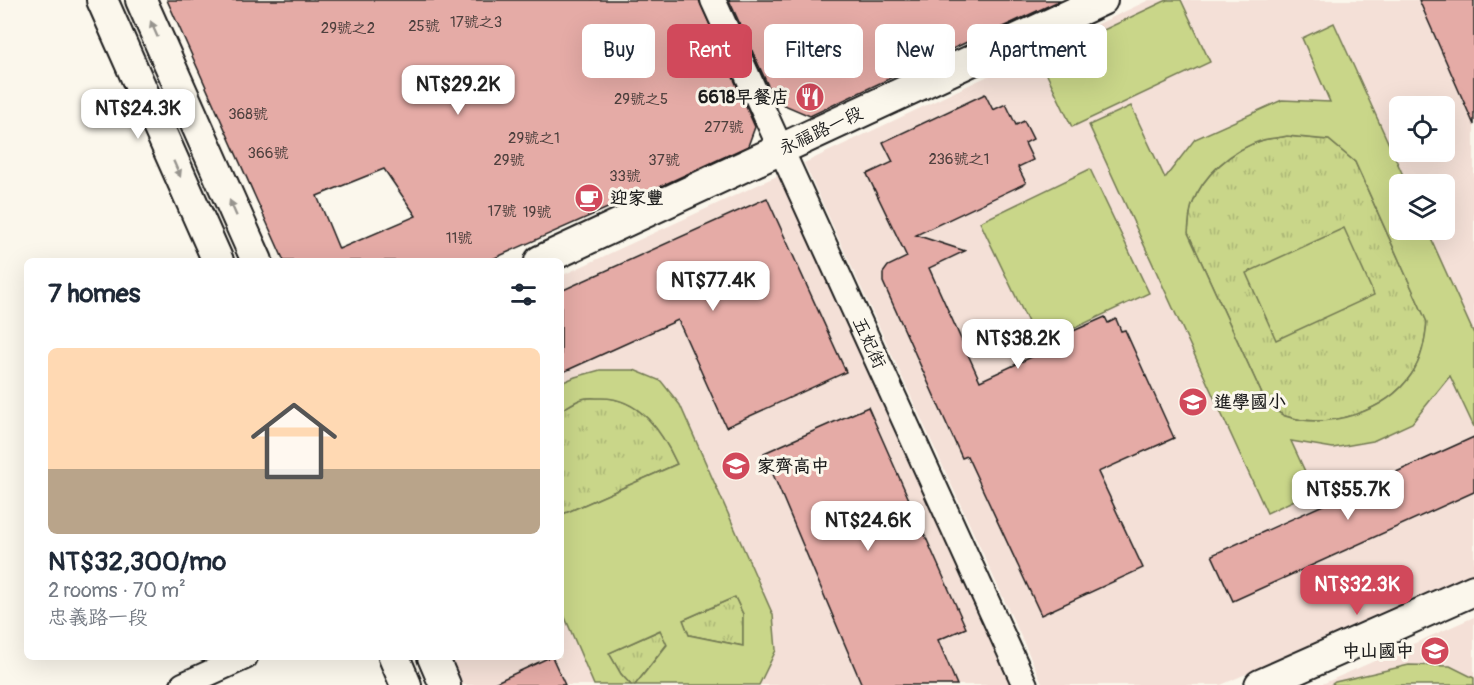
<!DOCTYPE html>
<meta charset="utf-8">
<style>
:root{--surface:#fff;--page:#f2f2f3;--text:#1f2937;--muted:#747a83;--line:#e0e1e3;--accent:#d1495b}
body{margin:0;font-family:Pangolin,"LXGW WenKai TC",sans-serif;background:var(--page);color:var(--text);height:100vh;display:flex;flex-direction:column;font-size:22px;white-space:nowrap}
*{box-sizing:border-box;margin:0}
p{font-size:20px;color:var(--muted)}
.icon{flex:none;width:33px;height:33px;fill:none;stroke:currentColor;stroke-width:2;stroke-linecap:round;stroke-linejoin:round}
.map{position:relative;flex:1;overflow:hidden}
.details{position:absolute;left:24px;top:258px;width:540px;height:402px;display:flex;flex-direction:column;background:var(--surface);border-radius:9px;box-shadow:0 6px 24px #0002}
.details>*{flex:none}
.guide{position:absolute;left:582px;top:24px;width:570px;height:54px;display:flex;gap:12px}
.buttons{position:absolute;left:1389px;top:96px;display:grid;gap:12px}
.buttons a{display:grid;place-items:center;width:66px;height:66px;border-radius:9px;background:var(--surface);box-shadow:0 6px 24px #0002;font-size:30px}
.price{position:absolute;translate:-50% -51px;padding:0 14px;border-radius:12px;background:#fff;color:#222;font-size:20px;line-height:39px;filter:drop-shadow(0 2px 3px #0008)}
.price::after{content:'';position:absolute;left:50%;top:36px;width:18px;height:14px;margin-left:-9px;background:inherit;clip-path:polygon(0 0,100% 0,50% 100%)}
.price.on{background:var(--accent);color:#fff}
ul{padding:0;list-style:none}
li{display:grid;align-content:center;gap:12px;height:318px;padding:0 24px}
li+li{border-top:2px solid var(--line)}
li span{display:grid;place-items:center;height:186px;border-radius:9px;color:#555}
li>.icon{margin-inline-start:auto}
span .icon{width:108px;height:108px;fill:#fffc;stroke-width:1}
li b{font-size:26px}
h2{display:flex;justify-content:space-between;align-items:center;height:72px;padding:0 24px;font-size:26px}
.chip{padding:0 21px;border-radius:9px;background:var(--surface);box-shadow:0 6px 24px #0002;font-size:21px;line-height:54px}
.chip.on{background:var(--accent);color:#fff}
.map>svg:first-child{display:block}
</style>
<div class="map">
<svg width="1474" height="685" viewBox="0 0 1474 685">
<defs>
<pattern id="grass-tufts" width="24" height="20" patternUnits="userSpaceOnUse" patternTransform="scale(1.5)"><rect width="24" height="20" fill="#c9d689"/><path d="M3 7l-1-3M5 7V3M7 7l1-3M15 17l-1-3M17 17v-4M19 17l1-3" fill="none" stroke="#acb776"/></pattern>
</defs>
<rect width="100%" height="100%" fill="#fbf7ec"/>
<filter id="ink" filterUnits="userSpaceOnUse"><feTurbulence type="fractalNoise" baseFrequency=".0167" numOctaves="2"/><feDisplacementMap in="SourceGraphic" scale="12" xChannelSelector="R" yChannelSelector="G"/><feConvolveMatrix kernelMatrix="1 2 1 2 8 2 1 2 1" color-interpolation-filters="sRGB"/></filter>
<g filter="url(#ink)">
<g fill="#f4e0d7" fill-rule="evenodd">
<path d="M1149 0H1474V574L1221 685H1043L804 163ZM1400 106H1444V152H1400ZM1400 184H1444V230H1400Z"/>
<polygon points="779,175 1011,685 460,685 448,657 561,657 561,276"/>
<polygon points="1474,617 1474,685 1320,685"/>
</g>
<g fill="url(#grass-tufts)" stroke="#727952" stroke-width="1.5">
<path d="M1287 136 1329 140 1355 162 1427 322C1425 341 1422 359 1411 375 1386 412 1328 430 1285 416 1279 414 1272 407 1266 403L1188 233C1189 224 1189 213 1192 205 1202 175 1233 149 1263 140 1270 138 1279 138 1287 136Z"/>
<path d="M582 398C591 398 602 397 610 398 646 405 663 434 677 464L561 515V410Z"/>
<polygon points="735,597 743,614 743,646 689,635 683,620"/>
<polygon points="661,630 667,644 635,685 631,685 621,674 609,653"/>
</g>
<g fill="#c9d689" stroke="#727952" stroke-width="1.5" fill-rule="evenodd">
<polygon points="1167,0 1181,0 1210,62 1072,127 1040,60"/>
<path d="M1334 23 1407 184H1400V230H1427L1474 334V427L1450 376 1412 423 1373 441 1333 448 1291 441 1314 491 1267 513 1089 125 1131 106 1165 178 1195 139 1282 100 1330 102 1302 38ZM1287 136 1329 140 1355 162 1427 322C1425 341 1422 359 1411 375 1386 412 1328 430 1285 416 1279 414 1272 407 1266 403L1188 233C1189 224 1189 213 1192 205 1202 175 1233 149 1263 140 1270 138 1279 138 1287 136Z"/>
<polygon points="1090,169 1149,293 1039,345 980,222"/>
<polygon points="1344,228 1374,295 1276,340 1246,273"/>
<path d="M600 370H634L661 381 680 405 773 615 776 650 759 685H635L667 645 660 630 609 653 621 674 631 685H594L561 608V515L677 464C662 432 640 397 600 398 595 398 587 397 582 399 575 401 567 407 561 410V383L575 377ZM735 597 743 614V646L689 635 683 620Z"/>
<polygon points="1409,665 1450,666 1474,678 1474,685 1331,685 1335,682"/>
</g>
<g fill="#e5aba6" stroke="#1c1c1c" stroke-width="1.5" fill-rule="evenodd">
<path d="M167 0H699L755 127 748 146 620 205 619 203 488 261H284ZM384 169 416 216 339 249 317 196Z"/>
<polygon points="729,0 1061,0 983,36 982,35 810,116 775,101"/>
<polygon points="1419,0 1474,0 1474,125"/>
<polygon points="985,94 993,110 1006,104 1016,125 1024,121 1033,139 1025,143 1033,160 1018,167 1026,183 916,235 965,251 929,268 980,381 1064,342 1062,336 1105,317 1108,323 1116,319 1121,331 1125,330 1174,438 1098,472 1143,568 1041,615 967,456 962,458 883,282 883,273 888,266 907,257 867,174 893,162 883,142"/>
<polygon points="767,198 846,372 726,427 678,320 561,373 561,291"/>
<polygon points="868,407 966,628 938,640 957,685 862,685 764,453"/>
<polygon points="1474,437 1474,492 1233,601 1212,555"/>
<polygon points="550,657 552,657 565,685 490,685"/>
</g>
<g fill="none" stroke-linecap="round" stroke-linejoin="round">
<g stroke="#1c1c1c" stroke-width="28">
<g id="minor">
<polyline points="713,0 1025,685"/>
<polyline points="183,685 245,657"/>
</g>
</g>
<g stroke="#1c1c1c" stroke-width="34">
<g id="tertiary">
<polyline points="102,0 218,261"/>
<polyline points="141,0 257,261"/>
<polyline points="540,261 1102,0"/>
<polyline points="394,657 406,685"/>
<polyline points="433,657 445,685"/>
<polyline points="1260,685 1474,590"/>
</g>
</g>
<use href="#minor" stroke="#fbf7ec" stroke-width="24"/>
<use href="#tertiary" stroke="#fbf7ec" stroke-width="30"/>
</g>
<defs><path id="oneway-solid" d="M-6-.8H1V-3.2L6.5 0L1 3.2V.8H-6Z" transform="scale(1.5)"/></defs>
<g fill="#97948e">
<use href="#oneway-solid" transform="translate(154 29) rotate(-114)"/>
<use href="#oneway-solid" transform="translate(177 169) rotate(66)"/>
<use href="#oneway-solid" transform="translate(233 208) rotate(-114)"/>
</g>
</g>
<defs>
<g id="restaurant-disc" transform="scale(1.5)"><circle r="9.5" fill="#d1495b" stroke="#fbf7ec"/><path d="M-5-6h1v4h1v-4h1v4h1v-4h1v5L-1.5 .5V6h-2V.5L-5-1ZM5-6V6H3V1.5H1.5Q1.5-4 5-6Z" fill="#fff"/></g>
<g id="cafe-disc" transform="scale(1.5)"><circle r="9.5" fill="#d1495b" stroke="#fbf7ec"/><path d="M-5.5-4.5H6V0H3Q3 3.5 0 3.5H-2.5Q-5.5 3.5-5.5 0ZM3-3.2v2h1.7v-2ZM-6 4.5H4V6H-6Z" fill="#fff"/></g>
<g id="school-disc" transform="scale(1.5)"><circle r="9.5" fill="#d1495b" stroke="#fbf7ec"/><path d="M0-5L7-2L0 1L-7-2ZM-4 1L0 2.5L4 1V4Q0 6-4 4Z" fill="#fff"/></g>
</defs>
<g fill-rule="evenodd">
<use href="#restaurant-disc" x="810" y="97"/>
<use href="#cafe-disc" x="589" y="198"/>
<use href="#school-disc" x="1193" y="402"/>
<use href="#school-disc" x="736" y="466"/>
<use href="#school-disc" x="1435" y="651"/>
</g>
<g text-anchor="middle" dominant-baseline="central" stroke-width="6" stroke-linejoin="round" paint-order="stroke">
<g font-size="15" fill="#4e403e">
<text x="476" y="22">17號之3</text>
<text x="424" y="26">25號</text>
<text x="348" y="28">29號之2</text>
<text x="641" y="99">29號之5</text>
<text x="248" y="114">368號</text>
<text x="724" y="127">277號</text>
<text x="534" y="138">29號之1</text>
<text x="268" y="153">366號</text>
<text x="959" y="159">236號之1</text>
<text x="509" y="160">29號</text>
<text x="664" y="160">37號</text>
<text x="625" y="176">33號</text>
<text x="502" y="211">17號</text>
<text x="537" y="212">19號</text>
<text x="459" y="238">11號</text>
</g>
<g font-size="18" font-weight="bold" fill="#1c1c1c" stroke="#fbf7ec" text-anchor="start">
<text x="789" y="97" text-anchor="end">6618早餐店</text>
<text x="610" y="198">迎家豐</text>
<text x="1214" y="402">進學國小</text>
<text x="757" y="466">家齊高中</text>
<text x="1414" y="651" text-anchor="end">中山國中</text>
</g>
<g font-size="18" fill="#1c1c1c" stroke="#fbf7ec">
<text transform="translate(821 131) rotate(-25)">永福路一段</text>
<text transform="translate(869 343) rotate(65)">五妃街</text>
</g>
</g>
</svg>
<div class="buttons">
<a><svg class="icon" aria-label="locate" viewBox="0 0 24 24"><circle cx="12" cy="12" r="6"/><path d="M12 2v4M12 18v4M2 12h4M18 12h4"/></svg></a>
<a><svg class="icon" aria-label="layers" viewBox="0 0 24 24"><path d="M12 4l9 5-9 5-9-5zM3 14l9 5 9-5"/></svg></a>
</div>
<b class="price" style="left:458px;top:116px">NT$29.2K</b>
<b class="price" style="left:138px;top:140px">NT$24.3K</b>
<b class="price" style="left:713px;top:312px">NT$77.4K</b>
<b class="price" style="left:1018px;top:370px">NT$38.2K</b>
<b class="price" style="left:1348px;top:521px">NT$55.7K</b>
<b class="price" style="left:868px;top:552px">NT$24.6K</b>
<b class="price on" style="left:1357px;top:616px">NT$32.3K</b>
<div class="guide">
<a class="chip">Buy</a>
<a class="chip on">Rent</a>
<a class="chip">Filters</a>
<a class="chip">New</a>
<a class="chip">Apartment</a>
</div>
<section class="details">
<h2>7 homes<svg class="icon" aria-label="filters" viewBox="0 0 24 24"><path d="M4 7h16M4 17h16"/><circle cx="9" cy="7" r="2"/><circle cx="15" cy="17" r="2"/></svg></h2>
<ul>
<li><span style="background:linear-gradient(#ffd9b3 65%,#b9a48a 0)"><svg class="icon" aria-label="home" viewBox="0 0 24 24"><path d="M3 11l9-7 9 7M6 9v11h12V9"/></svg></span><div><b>NT$32,300/mo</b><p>2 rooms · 70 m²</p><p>忠義路一段</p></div></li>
</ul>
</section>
</div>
